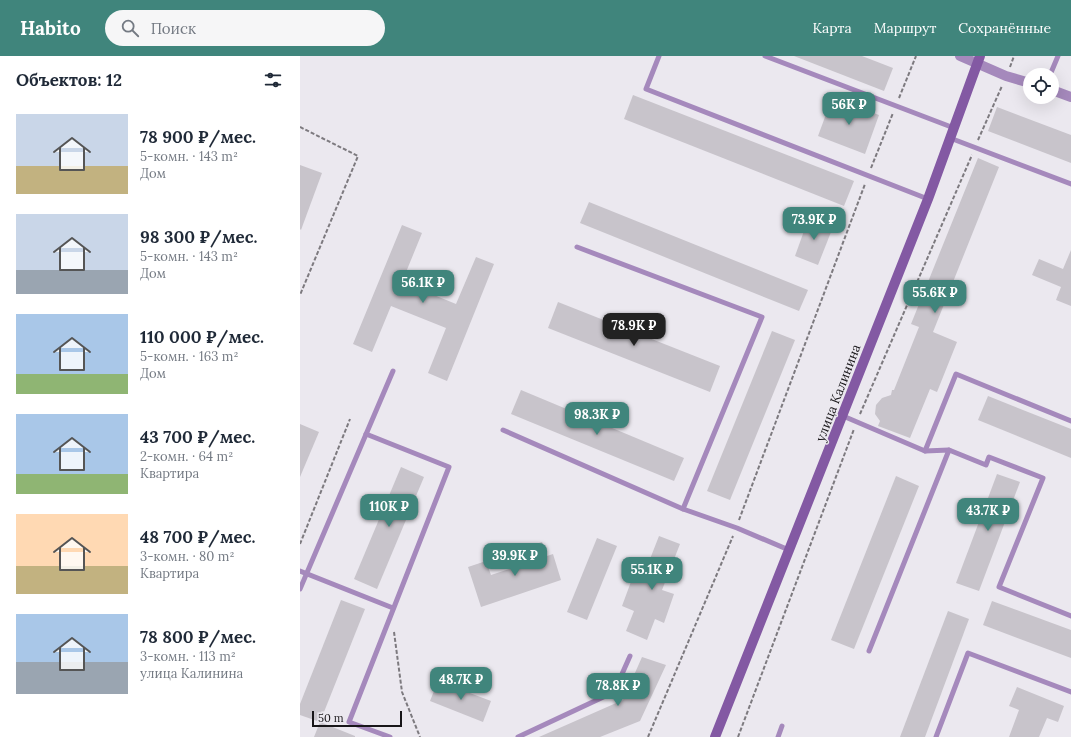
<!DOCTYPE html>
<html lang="ru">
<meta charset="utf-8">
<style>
:root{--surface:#fff;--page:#f6f6f7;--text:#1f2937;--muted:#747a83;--accent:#40857c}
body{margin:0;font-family:Lora,serif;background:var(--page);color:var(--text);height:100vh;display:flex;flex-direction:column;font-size:15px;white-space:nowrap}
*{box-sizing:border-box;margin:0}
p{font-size:13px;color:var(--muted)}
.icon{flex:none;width:22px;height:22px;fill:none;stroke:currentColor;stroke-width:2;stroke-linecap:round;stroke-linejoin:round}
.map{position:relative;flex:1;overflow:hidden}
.panel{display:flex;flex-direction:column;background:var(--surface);width:300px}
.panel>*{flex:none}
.tools{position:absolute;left:723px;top:12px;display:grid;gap:8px}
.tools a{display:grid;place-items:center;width:36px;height:36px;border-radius:50%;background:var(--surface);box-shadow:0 4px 16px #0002;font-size:20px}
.scale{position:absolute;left:12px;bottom:10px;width:90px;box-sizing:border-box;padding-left:4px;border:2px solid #181619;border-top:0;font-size:11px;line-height:14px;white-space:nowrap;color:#181619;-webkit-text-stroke:3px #ebe8ef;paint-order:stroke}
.price{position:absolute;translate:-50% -34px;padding:0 9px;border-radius:8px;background:var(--accent);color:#fff;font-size:13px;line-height:26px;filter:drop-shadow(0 1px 2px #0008)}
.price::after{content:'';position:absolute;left:50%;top:24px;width:12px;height:9px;margin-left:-6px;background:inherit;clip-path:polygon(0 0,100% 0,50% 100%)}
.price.active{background:#222;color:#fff}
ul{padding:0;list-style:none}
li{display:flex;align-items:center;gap:12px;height:100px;padding:0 16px}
li span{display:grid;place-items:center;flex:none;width:112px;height:80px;border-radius:0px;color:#555}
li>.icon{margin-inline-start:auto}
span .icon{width:48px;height:48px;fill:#fffc;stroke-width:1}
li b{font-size:17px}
h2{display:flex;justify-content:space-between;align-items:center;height:48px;padding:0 16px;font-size:17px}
header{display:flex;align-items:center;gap:24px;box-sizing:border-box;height:56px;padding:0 20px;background:var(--accent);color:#fff}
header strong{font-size:19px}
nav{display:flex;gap:22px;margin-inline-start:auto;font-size:14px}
.search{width:280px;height:36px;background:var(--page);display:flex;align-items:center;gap:10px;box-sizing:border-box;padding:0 14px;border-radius:22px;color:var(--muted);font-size:15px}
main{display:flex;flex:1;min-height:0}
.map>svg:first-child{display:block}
</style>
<header>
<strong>Habito</strong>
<div class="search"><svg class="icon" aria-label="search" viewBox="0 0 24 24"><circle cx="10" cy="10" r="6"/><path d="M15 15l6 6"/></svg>Поиск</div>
<nav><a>Карта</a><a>Маршрут</a><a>Сохранённые</a></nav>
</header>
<main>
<section class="panel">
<h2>Объектов: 12<svg class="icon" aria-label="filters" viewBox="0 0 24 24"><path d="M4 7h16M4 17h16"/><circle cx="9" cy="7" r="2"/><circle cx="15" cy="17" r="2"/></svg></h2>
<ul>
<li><span style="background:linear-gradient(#c9d6e8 65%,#c2b280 0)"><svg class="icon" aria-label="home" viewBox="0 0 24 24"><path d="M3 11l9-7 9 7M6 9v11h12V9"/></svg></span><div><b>78 900 ₽/мес.</b><p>5-комн. · 143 m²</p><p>Дом</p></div></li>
<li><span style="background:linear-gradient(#c9d6e8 70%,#9aa5b1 0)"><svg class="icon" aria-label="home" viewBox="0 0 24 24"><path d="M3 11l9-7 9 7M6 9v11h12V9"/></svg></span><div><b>98 300 ₽/мес.</b><p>5-комн. · 143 m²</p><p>Дом</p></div></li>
<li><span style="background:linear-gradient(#a9c7e8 75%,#8fb573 0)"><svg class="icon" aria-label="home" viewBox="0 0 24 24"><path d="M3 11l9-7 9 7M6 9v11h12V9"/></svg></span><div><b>110 000 ₽/мес.</b><p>5-комн. · 163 m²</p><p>Дом</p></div></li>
<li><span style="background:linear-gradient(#a9c7e8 75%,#8fb573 0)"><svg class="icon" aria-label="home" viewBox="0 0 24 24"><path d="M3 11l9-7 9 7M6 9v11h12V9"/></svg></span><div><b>43 700 ₽/мес.</b><p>2-комн. · 64 m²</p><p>Квартира</p></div></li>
<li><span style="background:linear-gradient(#ffd9b3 65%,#c2b280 0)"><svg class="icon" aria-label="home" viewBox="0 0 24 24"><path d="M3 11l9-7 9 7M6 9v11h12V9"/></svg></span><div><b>48 700 ₽/мес.</b><p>3-комн. · 80 m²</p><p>Квартира</p></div></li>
<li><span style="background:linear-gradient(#a9c7e8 60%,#9aa5b1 0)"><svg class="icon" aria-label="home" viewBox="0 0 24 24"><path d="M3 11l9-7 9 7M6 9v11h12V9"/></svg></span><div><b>78 800 ₽/мес.</b><p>3-комн. · 113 m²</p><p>улица Калинина</p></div></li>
</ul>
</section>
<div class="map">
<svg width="771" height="681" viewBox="0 0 771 681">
<rect width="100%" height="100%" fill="#ebe8ef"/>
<g fill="#c8c4cb">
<polygon points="494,0 562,0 593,12 584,35"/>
<polygon points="333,39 554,125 544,150 324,63"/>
<polygon points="532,42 579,59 565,98 518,80"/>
<polygon points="697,51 771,79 771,107 688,75"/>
<polygon points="678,102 699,111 633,276 657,286 637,336 630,333 610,382 578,370 580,365 575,358 576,349 582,342 591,339 592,334 594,334 619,271 611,268"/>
<polygon points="0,109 22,117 1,174 0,173"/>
<polygon points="289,146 508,234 499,255 280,167"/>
<polygon points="509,161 533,171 518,209 495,200"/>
<polygon points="102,169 122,177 102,226 156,248 176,201 194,208 147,325 128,317 146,272 91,250 72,296 53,288"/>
<polygon points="771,194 771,250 756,244 761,231 732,219 739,203 763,213"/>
<polygon points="258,246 420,310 410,336 248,272"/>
<polygon points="472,275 495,284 430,444 407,435"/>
<polygon points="221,334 384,402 374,425 211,358"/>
<polygon points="688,340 771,373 771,402 678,364"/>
<polygon points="0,368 19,376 0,421"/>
<polygon points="101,411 124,421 77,533 54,523"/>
<polygon points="697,418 720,426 679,535 656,527"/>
<polygon points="596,420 619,430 554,593 531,584"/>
<polygon points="359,480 380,488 362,534 374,538 364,567 355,563 347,584 326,575 334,555 322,550 332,523 341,526"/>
<polygon points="297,482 317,490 287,564 267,556"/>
<polygon points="242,486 247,500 253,498 261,524 181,551 168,511 186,505 191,519 228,507 223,492"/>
<polygon points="41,544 65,553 20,666 0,659 0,648"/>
<polygon points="692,545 771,574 771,602 683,569"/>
<polygon points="648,555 669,563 625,681 600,681"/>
<polygon points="342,601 366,609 340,665 300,681 239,681 323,644"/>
<polygon points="138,625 191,645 183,666 130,645"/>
<polygon points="717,631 764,650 758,666 747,662 739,681 709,681 719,654 709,650"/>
<polygon points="20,666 55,680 55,681 14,681"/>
</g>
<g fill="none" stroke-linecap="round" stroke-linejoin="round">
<g stroke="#7d7a7f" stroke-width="2" stroke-dasharray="4 2" stroke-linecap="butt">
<polyline points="710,11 714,0"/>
<polyline points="599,42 616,0"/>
<polyline points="0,71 58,100 0,239"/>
<polyline points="678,84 702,30"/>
<polyline points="571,112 593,57"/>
<polyline points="560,358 672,99"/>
<polyline points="439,464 565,128"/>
<polyline points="0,488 50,363"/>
<polyline points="94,576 102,636 120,681"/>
<polyline points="348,681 433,480"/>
<polyline points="438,681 554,373"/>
</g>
<g stroke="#a589bc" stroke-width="5">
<polyline points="359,0 346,33 628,143"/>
<polyline points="465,0 654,72"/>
<polyline points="750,19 758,0"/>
<polyline points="650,82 771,128"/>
<polyline points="277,191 462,261 383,453"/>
<polyline points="543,360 625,395 649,394 686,409 689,401 743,422 699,531 771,560"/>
<polyline points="203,374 383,453 437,472 489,494"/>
<polyline points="66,378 149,411 49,666 90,681"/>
<polyline points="625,395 656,318 771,365"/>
<polyline points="0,515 93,552"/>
<polyline points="0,533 93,315"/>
<polyline points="569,595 649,394"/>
<polyline points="218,681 314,636 330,600"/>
<polyline points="478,681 482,670"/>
<polyline points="636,681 668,597 771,636"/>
</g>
<g stroke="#a589bc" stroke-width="10">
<polyline points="660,0 706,20 730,27"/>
<polyline points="752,34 771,41"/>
</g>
<polyline stroke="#8359a3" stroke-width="10" points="415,681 628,143 680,0"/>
</g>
<g text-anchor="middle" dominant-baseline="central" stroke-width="3" stroke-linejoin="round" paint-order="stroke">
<g font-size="13" fill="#181619" stroke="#ebe8ef">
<text transform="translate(538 337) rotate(-69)">улица Калинина</text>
</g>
</g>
</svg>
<div class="tools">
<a><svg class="icon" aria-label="locate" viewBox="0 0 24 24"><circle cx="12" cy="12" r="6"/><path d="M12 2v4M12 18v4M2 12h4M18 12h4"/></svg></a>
</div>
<div class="scale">50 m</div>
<b class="price" style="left:549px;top:70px">56K ₽</b>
<b class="price" style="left:514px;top:185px">73.9K ₽</b>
<b class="price" style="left:123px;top:248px">56.1K ₽</b>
<b class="price" style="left:635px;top:258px">55.6K ₽</b>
<b class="price active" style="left:334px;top:291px">78.9K ₽</b>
<b class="price" style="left:297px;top:380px">98.3K ₽</b>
<b class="price" style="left:89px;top:472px">110K ₽</b>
<b class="price" style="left:688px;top:476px">43.7K ₽</b>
<b class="price" style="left:215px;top:521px">39.9K ₽</b>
<b class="price" style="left:352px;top:535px">55.1K ₽</b>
<b class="price" style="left:161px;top:645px">48.7K ₽</b>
<b class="price" style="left:318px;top:651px">78.8K ₽</b>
</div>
</main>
